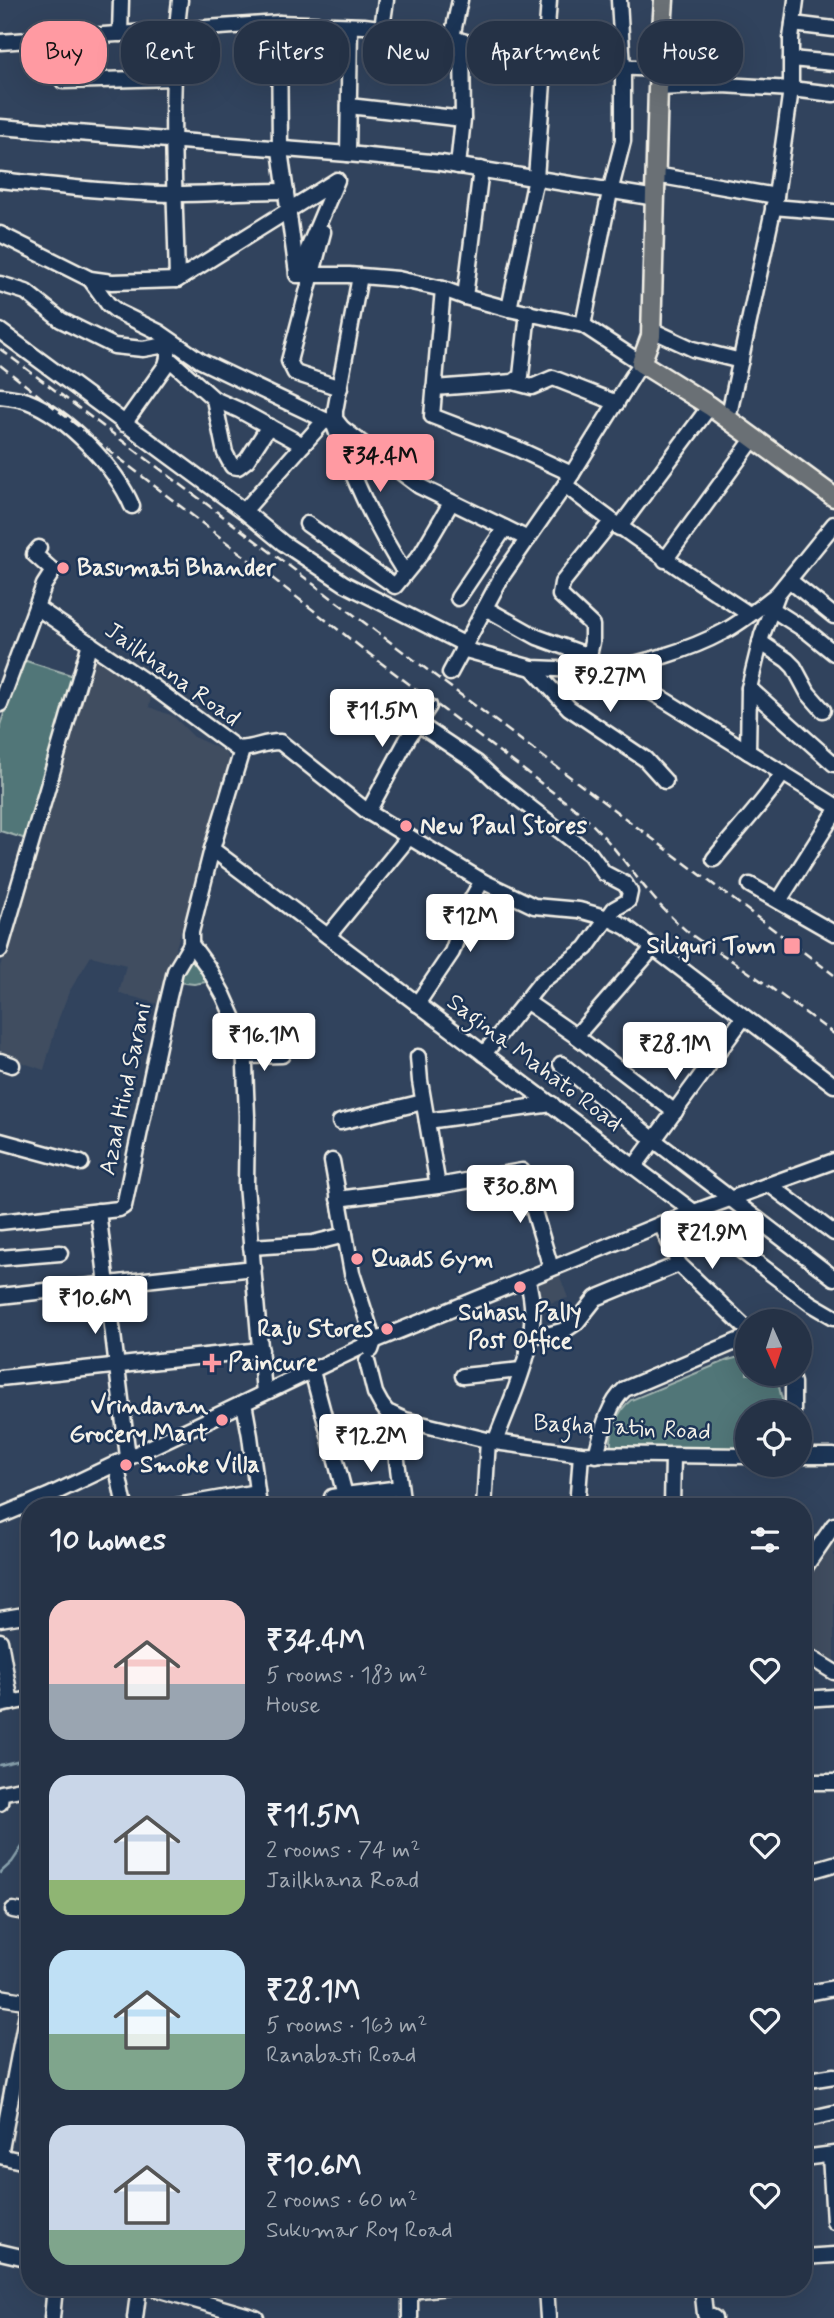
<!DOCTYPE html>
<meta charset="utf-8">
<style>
:root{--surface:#253246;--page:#2d3a4d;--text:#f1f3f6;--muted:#a3aab3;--line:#424d5f;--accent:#ff9aa2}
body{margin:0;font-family:Mynerve,sans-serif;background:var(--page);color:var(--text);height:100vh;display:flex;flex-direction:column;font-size:26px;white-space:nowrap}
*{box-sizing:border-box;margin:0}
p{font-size:23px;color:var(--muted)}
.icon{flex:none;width:38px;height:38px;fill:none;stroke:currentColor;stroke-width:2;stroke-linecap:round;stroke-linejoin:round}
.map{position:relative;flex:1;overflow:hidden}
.panel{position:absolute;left:21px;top:1498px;width:791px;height:798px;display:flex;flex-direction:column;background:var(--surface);border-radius:28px;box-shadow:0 7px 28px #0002,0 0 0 2px var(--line)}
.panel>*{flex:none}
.banner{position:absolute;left:21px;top:21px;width:793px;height:63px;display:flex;gap:14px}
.needle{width:46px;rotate:177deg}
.fabs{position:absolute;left:735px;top:1309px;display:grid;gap:14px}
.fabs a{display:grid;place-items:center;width:77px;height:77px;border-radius:50%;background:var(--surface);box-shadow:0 7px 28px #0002,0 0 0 2px var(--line);font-size:35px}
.price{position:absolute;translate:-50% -60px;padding:0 16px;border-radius:7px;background:#fff;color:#222;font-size:23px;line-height:46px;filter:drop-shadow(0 2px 4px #0008)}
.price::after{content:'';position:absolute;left:50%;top:42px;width:21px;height:16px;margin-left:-10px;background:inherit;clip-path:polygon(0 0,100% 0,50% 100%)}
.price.current{background:var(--accent);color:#111}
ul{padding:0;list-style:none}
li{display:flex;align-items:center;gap:21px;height:175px;padding:0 28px}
li span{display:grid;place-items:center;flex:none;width:196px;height:140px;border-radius:21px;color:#555}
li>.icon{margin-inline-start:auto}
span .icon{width:84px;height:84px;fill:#fffc;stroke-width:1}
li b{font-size:30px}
h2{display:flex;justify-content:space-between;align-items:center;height:84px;padding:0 28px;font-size:30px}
.tag{padding:0 24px;border-radius:28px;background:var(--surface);box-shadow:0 7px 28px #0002,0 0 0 2px var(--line);font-size:24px;line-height:63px}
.tag.current{background:var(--accent);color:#111}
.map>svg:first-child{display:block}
</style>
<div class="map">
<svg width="834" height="2318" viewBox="0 0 834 2318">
<rect width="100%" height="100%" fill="#31435d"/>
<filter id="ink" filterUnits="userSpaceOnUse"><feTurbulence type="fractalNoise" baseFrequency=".0143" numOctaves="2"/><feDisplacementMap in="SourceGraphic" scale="14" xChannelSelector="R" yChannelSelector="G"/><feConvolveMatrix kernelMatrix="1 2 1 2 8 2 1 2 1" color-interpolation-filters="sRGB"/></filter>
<g filter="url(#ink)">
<g fill="#3f4d61">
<polygon points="92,653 151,697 149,707 173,716 194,737 226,752 231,766 159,1004 119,993 126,965 91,956 69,992 58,1020 44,1070 0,1055 0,967"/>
<polygon points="558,1271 568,1298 534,1307 531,1281"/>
<polygon points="834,1538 834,1664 803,1647 803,1580"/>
</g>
<g fill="#517678" stroke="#a2b4b0" stroke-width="2">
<polygon points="23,660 74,676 26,839 0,831 0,725"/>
<polygon points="191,954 212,981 194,984 176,982"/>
<path d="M747 1355V1374H776L785 1412H747V1451L611 1447C610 1431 618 1410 631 1400L728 1360Z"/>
</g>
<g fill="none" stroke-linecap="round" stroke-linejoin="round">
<g stroke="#89a2ae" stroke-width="2.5">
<polyline points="0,1765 25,1759 30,1760"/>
<polyline points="0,1873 12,1862 30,1835"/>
</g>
<g stroke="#f4f1e8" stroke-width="19">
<g id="minor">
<polyline points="279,23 280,150 297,273"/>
<polyline points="793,24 834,29"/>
<polyline points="382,28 386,0"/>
<polyline points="120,34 121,0"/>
<polyline points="452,37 460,0"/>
<polyline points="0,42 279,23 364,26 452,37 462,41 545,64 659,69"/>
<polyline points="791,59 834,63"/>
<polyline points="63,81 175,78"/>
<polyline points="658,88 723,85 791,89 834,94"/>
<polyline points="349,106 463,119"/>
<polyline points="0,127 348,154 441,163 656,198"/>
<polyline points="348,154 350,26"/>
<polyline points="458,166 463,119 462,41"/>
<polyline points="656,175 776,196"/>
<path d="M0 180C57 186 115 193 172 194 210 194 248 191 286 191"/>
<polyline points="773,207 834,212"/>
<polyline points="323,232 289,361 295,373 340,388"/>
<polyline points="0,234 90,279 112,282 177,280 337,180 297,275 349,275 398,279 443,289 465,297 509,309 583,325 641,363 565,485 502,576 450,673"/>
<polyline points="360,276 335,411 335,419 342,428 419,486 528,539"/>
<polyline points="90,279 108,304 118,312 159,332 201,361 342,428"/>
<path d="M177 280C175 188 168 92 180 0"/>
<polyline points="0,284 26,292 61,320 114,346 143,349 166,345"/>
<polyline points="443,289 432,416 518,449 572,474"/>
<polyline points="465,297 481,169"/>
<polyline points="509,309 536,178 549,0"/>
<polyline points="583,325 610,192 623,141 623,68 619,0"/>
<polyline points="652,330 693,349 741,361"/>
<polyline points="0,331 244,511 283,543 345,584 464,644"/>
<polyline points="168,358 214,399 239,410 303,445"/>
<polyline points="513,382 532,387 553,378 617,403"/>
<polyline points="434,388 513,382 521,376 528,312"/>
<path d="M0 396C9 397 18 398 27 401 67 416 116 468 132 506"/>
<polyline points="214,399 225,453 232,466 238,467 247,460 269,426"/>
<polyline points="728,419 776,196 791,89 791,39 796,0"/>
<polyline points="124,424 166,365 168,358 168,349"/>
<path d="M334 425C354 481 373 523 405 573"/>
<path d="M565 485C624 532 686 573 749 614"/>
<polyline points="244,511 325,420"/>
<polyline points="307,524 395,586 421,554 451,503"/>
<polyline points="619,528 710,406"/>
<polyline points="665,560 754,438"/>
<polyline points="789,580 834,616"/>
<polyline points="458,598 505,528"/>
<polyline points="36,607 44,585 53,571 34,554 39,548"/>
<polyline points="485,608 537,637 589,656"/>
<polyline points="772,609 808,632 834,653"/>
<polyline points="760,642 787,660 794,667 808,693 823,710"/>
<polyline points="462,649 532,668 604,671 655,694 834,805"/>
<polyline points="532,668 569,708 645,759 665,781"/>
<polyline points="586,670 592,642 592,625 560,595 562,583 611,522"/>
<path d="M604 671C645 662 686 652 723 632 742 622 760 607 777 594"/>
<polyline points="749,688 834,764"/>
<path d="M0 704 36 607 152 686 236 748C251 751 264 741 280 742L368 812 482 881 534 906 579 910 608 918 626 927 834 1085"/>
<polyline points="417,723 477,763 496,781 590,854 604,873 625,884 630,892 628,901 614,909 586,948 541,982 484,1054"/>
<polyline points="242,750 212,849 191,932 191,944 207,966 224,996 244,1041 247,1116 246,1185 264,1393"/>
<polyline points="748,752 749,688 762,635 778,593 834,524"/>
<polyline points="368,812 408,738 429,706"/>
<polyline points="212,849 694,1212"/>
<path d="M714 859C737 830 763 804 783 773"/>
<polyline points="750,885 834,933"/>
<polyline points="779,901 834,814"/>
<polyline points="328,936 409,837"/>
<polyline points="0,950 90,643"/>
<polyline points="527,1002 576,1036 675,1112"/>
<polyline points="417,1004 452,952 470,902 482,881"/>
<polyline points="576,1036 653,948"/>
<polyline points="246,1056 282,1055"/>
<polyline points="418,1057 420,1081 438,1186"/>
<polyline points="0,1061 12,1065"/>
<polyline points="561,1064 654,1140 834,1278"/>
<polyline points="427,1121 552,1104"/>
<polyline points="340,1122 423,1102"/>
<polyline points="0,1141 81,1163"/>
<polyline points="332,1161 352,1273 374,1341 371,1350"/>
<polyline points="634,1167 744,1017"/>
<polyline points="770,1185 834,1233"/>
<polyline points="338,1199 438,1186 522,1171 551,1268"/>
<polyline points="98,1211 128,1457"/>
<polyline points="0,1222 119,1209 124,1206 165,1013 175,971 191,944"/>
<polyline points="661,1224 679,1264 747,1329"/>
<polyline points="722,1236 810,1303 834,1317"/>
<polyline points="251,1247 313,1243 345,1235"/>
<polyline points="0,1258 60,1253"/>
<polyline points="0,1296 254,1268"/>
<polyline points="532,1335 551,1334 565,1330 577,1322 596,1298 679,1264"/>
<polyline points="367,1361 375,1393 381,1404 387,1412 405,1420 495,1442 581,1454 747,1456"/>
<polyline points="312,1371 345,1495 332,1497 334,1507"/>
<polyline points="790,1374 793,1383 793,1412"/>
<polyline points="463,1376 521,1370"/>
<polyline points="0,1378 261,1350"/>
<polyline points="244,1403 250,1436 259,1507"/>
<polyline points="391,1414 403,1507"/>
<path d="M495 1442C514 1390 545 1335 527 1279"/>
<path d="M596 1455C602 1433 607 1405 625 1389L747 1337"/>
<polyline points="800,1456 834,1456"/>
<polyline points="116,1463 125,1507"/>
<polyline points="345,1495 400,1488"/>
<polyline points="171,1507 257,1492"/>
<polyline points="484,1507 488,1440"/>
<polyline points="577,1507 581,1454"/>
<polyline points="672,1507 673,1456"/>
<polyline points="0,1516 48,1496 374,1341 661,1224 834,1161"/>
<polyline points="803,1570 834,1525"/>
<polyline points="0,1619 30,1614"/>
<polyline points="0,1641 11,1703"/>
<polyline points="803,1653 834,1672"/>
<polyline points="803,1699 834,1697"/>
<polyline points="0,1705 30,1699"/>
<polyline points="803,1782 834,1782"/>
<polyline points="0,1803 1,1793 30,1787"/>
<polyline points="803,1873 834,1864"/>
<polyline points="13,1910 30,1913"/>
<polyline points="803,1994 834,1988"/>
<polyline points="0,1997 30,2002"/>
<polyline points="803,2081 834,2076"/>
<polyline points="803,2120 834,2113"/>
<polyline points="0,2155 29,2002"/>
<polyline points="830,2155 834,2222"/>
<polyline points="0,2156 30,2163"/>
<polyline points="803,2158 834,2154"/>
<polyline points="0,2252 30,2259"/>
<polyline points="803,2257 834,2255"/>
<polyline points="150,2287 256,2318"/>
<polyline points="403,2287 410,2291 448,2287"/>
<polyline points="546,2287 548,2318"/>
<polyline points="702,2287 705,2314 714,2318"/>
<polyline points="52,2318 55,2287"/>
<polyline points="135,2318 139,2287"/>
<polyline points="410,2318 410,2291"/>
</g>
</g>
<g stroke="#f4f1e8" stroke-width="23">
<polyline id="major" points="664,0 658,88 651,336 641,363 710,406 834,497"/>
</g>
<use href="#minor" stroke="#1d3557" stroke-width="14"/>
<use href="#major" stroke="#6a7074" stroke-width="18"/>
<g stroke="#f4f1e8" stroke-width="2.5" stroke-dasharray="10 5" stroke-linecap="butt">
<polyline points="0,349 834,975"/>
<path d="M0 365 368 653 578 811C619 846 642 892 681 926 697 941 716 950 734 962 768 985 801 1010 834 1034"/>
</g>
</g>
</g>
<g fill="#ff9aa2" stroke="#1d3557" stroke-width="2.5">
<circle cx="63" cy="568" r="7"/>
<circle cx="406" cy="826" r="7"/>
<rect x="783" y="937" width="18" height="18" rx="3.5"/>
<circle cx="357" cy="1259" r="7"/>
<circle cx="520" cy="1287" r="7"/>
<circle cx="387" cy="1329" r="7"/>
<path d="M208.5 1352.5h7v7h7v7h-7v7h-7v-7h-7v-7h7z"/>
<circle cx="222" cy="1420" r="7"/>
<circle cx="126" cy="1465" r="7"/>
</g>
<g text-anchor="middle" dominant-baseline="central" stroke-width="5" stroke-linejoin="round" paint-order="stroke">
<g font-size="24" font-weight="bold" fill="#f4f1e8" stroke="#1d3557" text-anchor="start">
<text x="77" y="568">Basumati Bhander</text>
<text x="420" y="826">New Paul Stores</text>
<text x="776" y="946" text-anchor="end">Siliguri Town</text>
<text x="371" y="1259">Quads Gym</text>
<text x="520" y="1313" text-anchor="middle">Suhash Pally<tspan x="520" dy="28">Post Office</tspan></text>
<text x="373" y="1329" text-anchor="end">Raju Stores</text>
<text x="228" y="1363">Paincure</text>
<text x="208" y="1406" text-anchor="end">Vrindavan<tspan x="208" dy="28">Grocery Mart</tspan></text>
<text x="140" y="1465">Smoke Villa</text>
</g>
<g font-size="24" fill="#f4f1e8" stroke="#1d3557">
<text transform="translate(172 675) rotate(36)">Jailkhana Road</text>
<text transform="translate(534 1063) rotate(37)">Sagina Mahato Road</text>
<text transform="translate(126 1089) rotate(-78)">Azad Hind Sarani</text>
<text transform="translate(622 1428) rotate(3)">Bagha Jatin Road</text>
</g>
</g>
</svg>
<div class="fabs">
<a><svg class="needle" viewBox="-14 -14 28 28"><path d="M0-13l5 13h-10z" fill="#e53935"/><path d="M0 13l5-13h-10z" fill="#a3aab3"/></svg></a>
<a><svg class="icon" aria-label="locate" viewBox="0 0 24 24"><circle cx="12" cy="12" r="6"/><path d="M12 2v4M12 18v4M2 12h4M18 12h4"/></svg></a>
</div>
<b class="price current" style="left:380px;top:494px">₹34.4M</b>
<b class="price" style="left:610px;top:714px">₹9.27M</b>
<b class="price" style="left:382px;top:749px">₹11.5M</b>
<b class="price" style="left:470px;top:954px">₹12M</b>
<b class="price" style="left:264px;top:1073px">₹16.1M</b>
<b class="price" style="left:675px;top:1082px">₹28.1M</b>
<b class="price" style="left:520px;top:1225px">₹30.8M</b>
<b class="price" style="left:712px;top:1271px">₹21.9M</b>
<b class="price" style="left:95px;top:1336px">₹10.6M</b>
<b class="price" style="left:371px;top:1474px">₹12.2M</b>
<div class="banner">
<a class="tag current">Buy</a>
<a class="tag">Rent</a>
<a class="tag">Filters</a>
<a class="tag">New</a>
<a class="tag">Apartment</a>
<a class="tag">House</a>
</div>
<section class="panel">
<h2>10 homes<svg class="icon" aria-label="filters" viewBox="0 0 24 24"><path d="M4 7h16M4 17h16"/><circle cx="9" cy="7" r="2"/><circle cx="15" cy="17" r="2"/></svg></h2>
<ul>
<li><span style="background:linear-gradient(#f6c9c9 60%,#9aa5b1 0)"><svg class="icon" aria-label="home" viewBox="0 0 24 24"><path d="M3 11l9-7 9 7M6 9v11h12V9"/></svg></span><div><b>₹34.4M</b><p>5 rooms · 183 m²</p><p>House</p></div><svg class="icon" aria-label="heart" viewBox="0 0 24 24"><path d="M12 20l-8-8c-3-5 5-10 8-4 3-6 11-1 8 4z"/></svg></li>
<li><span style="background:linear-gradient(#c9d6e8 75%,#8fb573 0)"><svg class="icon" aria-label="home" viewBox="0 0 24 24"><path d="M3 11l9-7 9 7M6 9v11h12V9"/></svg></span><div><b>₹11.5M</b><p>2 rooms · 74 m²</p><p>Jailkhana Road</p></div><svg class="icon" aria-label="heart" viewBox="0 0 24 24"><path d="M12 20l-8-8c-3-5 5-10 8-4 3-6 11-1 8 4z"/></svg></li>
<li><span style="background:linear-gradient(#bfe0f5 60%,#7fa58c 0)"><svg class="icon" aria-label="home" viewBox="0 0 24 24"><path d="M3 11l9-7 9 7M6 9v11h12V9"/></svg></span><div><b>₹28.1M</b><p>5 rooms · 163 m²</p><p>Ranabasti Road</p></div><svg class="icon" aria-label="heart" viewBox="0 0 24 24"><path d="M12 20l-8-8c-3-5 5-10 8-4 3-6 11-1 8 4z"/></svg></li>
<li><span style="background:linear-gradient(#c9d6e8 75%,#7fa58c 0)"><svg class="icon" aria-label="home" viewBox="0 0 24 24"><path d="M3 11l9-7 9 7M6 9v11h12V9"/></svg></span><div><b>₹10.6M</b><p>2 rooms · 60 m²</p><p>Sukumar Roy Road</p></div><svg class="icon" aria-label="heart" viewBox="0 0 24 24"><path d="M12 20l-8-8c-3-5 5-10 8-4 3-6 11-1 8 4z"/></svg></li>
</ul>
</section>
</div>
